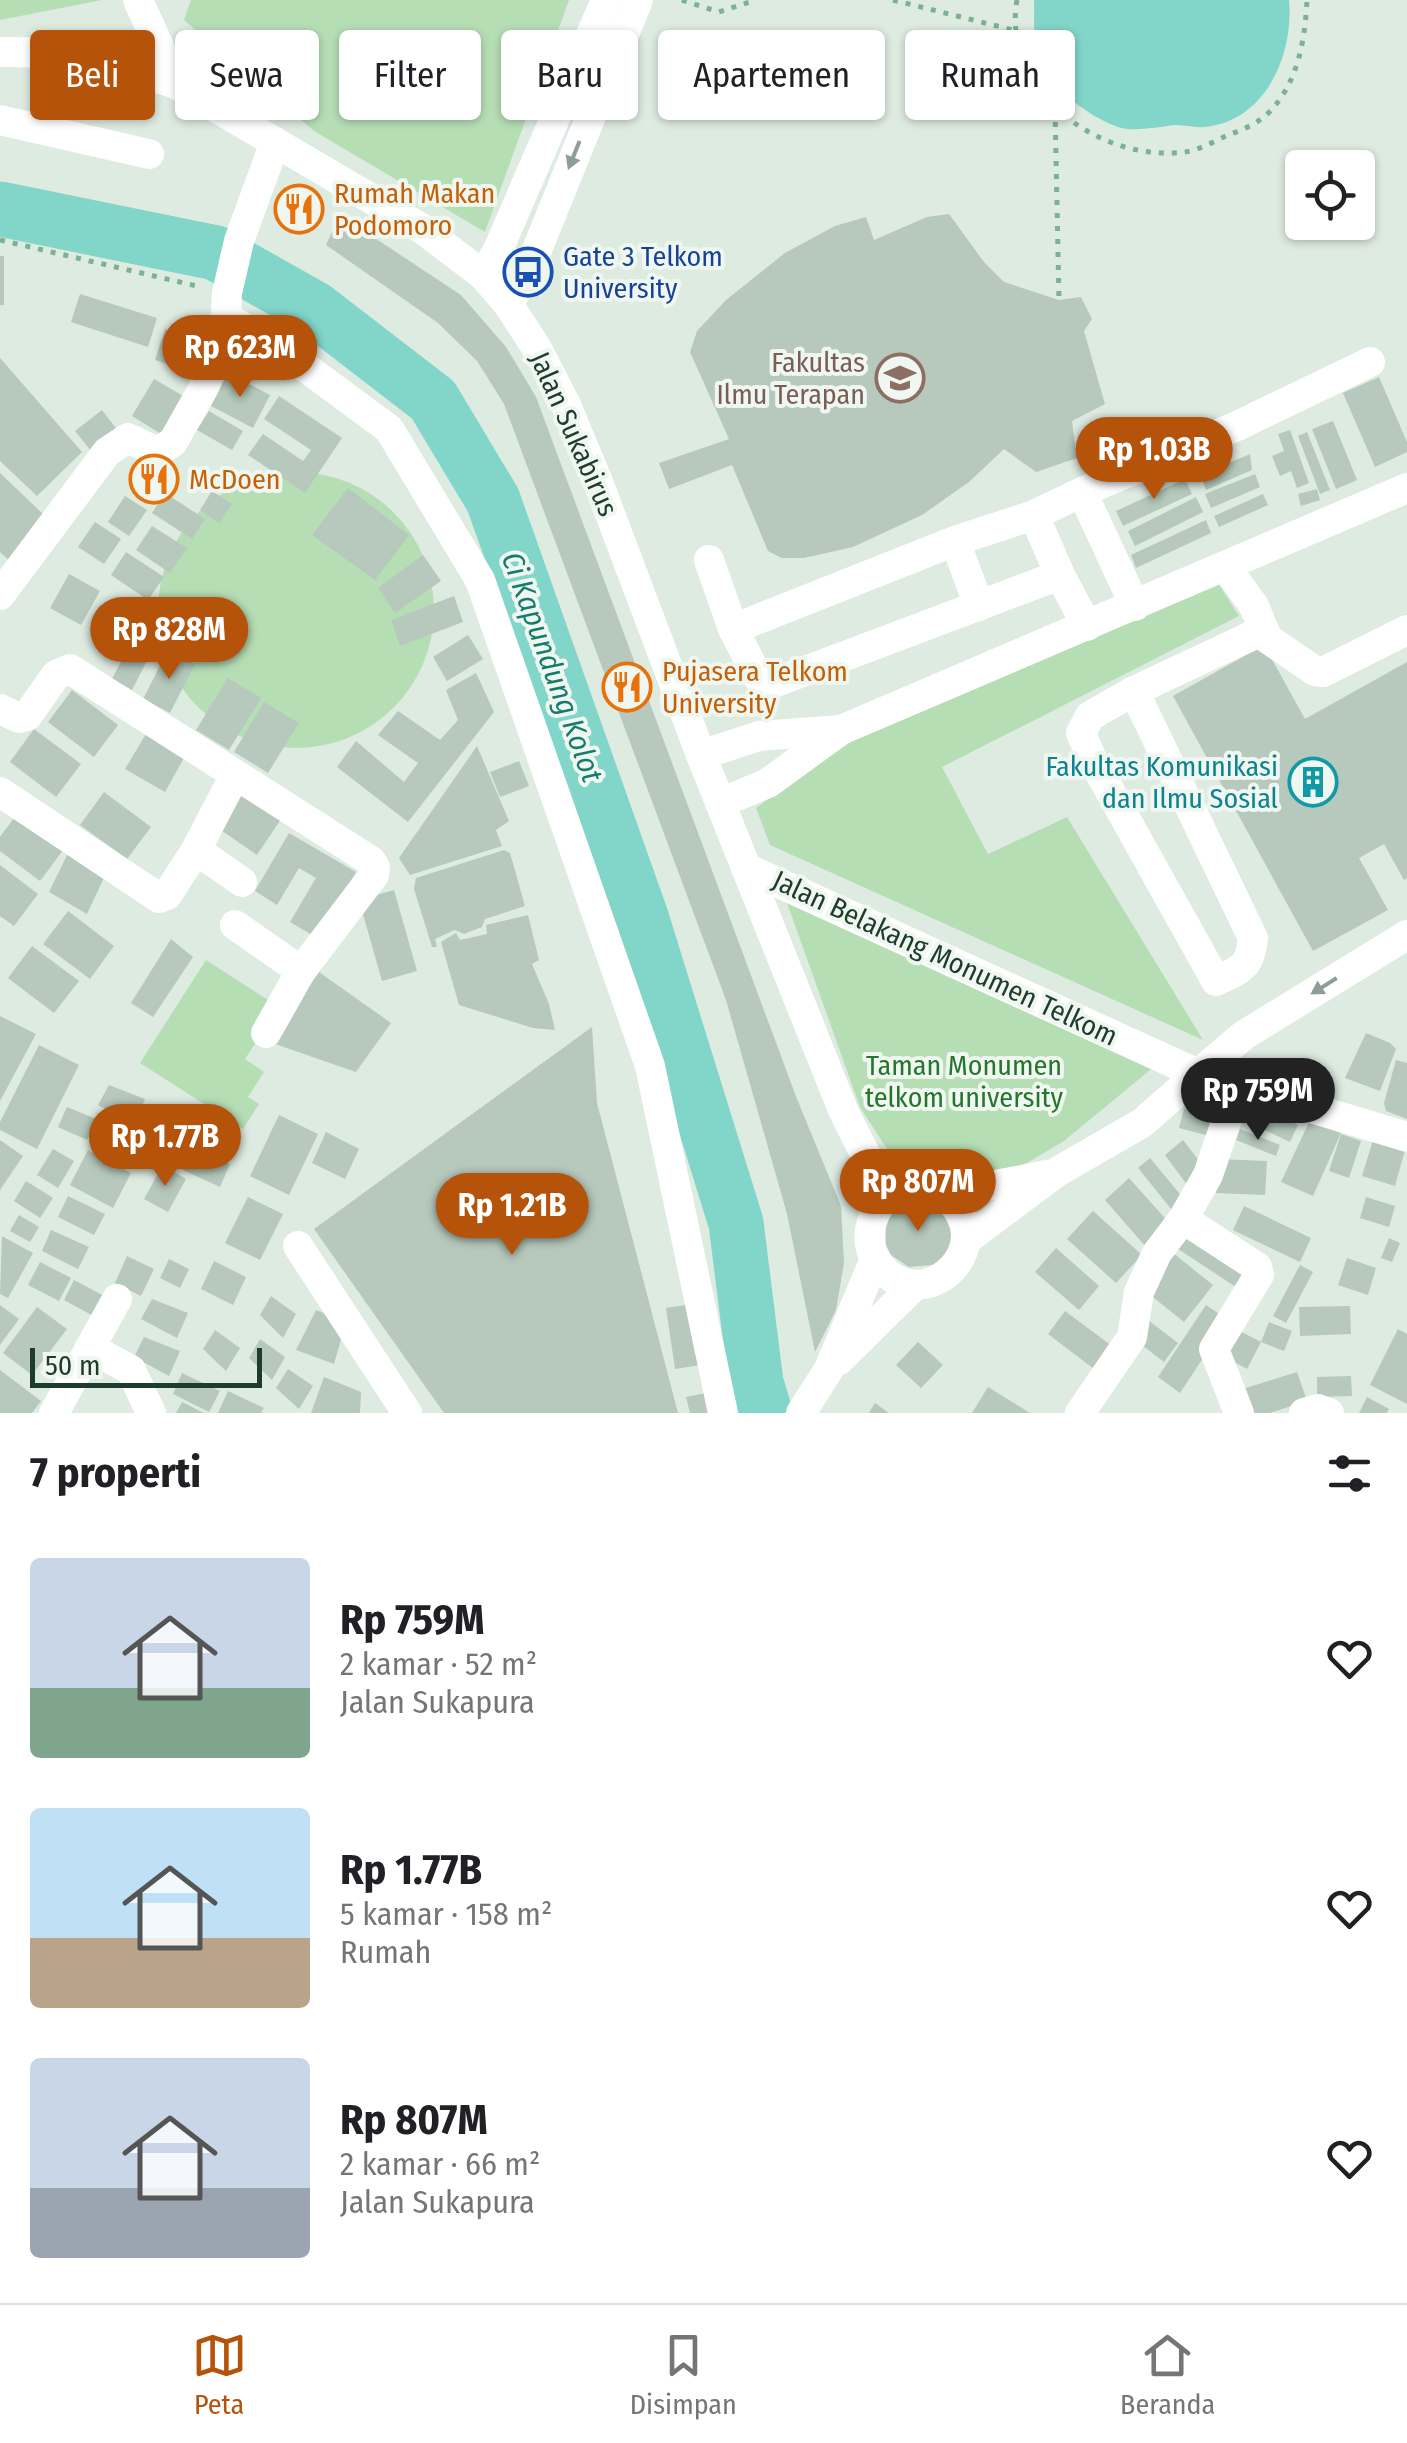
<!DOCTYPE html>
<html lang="id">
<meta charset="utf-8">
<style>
:root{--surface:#fff;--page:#f2f2f2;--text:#202124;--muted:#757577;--line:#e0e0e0;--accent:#b45309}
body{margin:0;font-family:"Fira Sans Condensed",sans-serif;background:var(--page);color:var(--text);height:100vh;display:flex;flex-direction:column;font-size:38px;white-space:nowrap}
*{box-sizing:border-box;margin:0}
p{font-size:32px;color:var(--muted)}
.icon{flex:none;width:55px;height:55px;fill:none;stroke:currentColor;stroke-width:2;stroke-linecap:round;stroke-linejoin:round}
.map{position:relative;height:1413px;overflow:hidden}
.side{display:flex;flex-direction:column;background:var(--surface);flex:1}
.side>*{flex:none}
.banner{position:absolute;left:30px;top:30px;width:1348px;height:90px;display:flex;gap:20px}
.tools{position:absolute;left:1285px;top:150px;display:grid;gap:20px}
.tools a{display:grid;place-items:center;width:90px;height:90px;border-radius:10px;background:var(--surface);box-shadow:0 2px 8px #0004;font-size:50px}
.scale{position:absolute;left:30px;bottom:25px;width:232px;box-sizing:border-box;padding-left:10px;border:5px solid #1e3c2b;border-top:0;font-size:28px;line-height:35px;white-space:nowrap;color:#1e3c2b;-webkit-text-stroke:8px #eff7f0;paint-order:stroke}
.price{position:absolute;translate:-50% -85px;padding:0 22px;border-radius:35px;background:var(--accent);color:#fff;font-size:32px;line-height:65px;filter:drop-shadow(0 2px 5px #0008)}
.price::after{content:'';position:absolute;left:50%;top:60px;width:30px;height:22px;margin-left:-15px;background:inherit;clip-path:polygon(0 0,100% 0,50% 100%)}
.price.active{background:#222;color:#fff}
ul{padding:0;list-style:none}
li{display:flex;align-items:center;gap:30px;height:250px;padding:0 30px}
li span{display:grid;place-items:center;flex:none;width:280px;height:200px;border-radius:10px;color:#555}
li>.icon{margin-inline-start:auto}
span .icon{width:120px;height:120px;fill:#fffc;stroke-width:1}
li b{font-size:42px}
h2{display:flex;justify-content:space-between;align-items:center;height:120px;padding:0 30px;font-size:42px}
.pill{padding:0 35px;border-radius:10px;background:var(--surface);box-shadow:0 2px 8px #0004;font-size:35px;line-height:90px}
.pill.active{background:var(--accent);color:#fff}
.menu{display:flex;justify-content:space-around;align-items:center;height:140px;border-top:2px solid var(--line);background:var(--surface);font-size:28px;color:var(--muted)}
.menu a{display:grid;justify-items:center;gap:5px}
.menu .active{color:var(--accent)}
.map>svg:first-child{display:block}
</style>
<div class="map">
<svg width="1407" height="1413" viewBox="0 0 1407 1413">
<rect width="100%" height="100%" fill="#deebe1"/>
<g fill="#b6deb5">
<polygon points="0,0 102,0 0,20"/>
<polygon points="191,0 569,0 485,232 314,131 184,20"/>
<circle cx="296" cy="610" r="138"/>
<polygon points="1218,583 1239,616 942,767 988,854 1067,817 1203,1040 770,845 756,808 839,745"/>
<polygon points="782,889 1161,1061 1064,1141 1005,1176 935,1182 917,1170 896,1163 860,1107"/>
<polygon points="206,960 279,1007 245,1059 264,1072 248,1097 259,1104 243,1129 140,1063"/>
</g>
<path fill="#82d5c9" d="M1034 0H1289C1294 54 1266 121 1205 127 1195 128 1184 125 1174 125 1159 127 1143 130 1128 129 1102 127 1055 91 1043 68 1031 47 1035 22 1034 0Z"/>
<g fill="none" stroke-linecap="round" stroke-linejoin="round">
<polyline stroke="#82d5c9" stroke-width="55" points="0,209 216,253 315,309 433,400 493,500 641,917 736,1223 756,1383 765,1413"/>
</g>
<g fill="#b6c9bc">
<polygon points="949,214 984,262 1004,282 1059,300 1081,297 1092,319 1084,331 1105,404 1072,421 1077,458 1036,472 1004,449 969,482 922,515 853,547 804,558 782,558 768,551 732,465 669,489 659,463 729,439 690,352 697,331 726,300 785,253 835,226 866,217 874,240 927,217"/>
<polygon points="340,215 461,295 506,347 536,397 797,1099 841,1206 844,1263 836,1310 815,1352 787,1214 726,1000 504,404 477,361 438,323 326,245"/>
<rect x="0" y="256" width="4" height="49"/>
<polygon points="80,294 157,318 148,347 71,322"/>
<polygon points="165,329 213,345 203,376 155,360"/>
<polygon points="0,358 82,452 37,496 0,461"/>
<polygon points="228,373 270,395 253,428 211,406"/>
<polygon points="1379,377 1407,442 1407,452 1375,467 1343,393"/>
<polygon points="154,379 192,401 169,439 132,416"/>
<polygon points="279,396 342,438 305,493 248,455 263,434 303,461 311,450 264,419"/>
<polygon points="102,410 118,431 91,451 75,431"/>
<polygon points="209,411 243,431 232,450 197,430"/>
<polygon points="1333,421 1357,480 1336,489 1312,429"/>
<polygon points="1290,430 1309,483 1297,488 1291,471 1280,476 1272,456 1284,451 1278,434"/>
<polygon points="1307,432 1330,490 1320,494 1298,436"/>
<polygon points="1250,454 1252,470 1206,490 1200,475"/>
<polygon points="0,473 46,517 11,562 0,552"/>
<polygon points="1255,474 1260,487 1211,508 1205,494"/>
<polygon points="1185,479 1192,494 1123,526 1116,511"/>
<polygon points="348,488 409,535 375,580 312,535"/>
<polygon points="1317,489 1320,500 1301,506 1298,494"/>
<polygon points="212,491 232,504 219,523 200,510"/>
<polygon points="165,493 205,519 192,539 152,513"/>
<polygon points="1263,494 1268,505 1219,527 1214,516"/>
<polygon points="125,496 147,510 129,536 108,522"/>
<polygon points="1196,497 1203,512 1135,546 1128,531"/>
<polygon points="1206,520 1211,533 1136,568 1131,555"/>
<polygon points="95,522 121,539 104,564 78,547"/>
<polygon points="152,526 187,548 170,573 136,550"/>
<polygon points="126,552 164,577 148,600 111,575"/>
<polygon points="423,555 441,581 395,613 378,588"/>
<polygon points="69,574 100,591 81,625 50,608"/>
<polygon points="454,596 463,622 400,646 391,620"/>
<polygon points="138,629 158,639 132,690 112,679"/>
<polygon points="468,635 483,659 447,681 433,657"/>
<polygon points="1264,645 1305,719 1407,662 1407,878 1404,880 1384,844 1359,858 1388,910 1313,951 1173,696"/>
<polygon points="168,650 195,664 170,713 143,699"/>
<polygon points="476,673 494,712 408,822 337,767 356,741 404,782 418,763 378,735 398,711 440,740 458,720 446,690"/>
<polygon points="228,678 261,698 229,750 196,730"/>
<polygon points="72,690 118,725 94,757 48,722"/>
<polygon points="264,702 299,723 268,773 234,752"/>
<polygon points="34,729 81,764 56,797 10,762"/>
<polygon points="146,734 185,756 165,792 125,769"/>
<polygon points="477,746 509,821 496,830 502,846 410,875 399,858"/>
<polygon points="519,761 529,786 500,797 490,772"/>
<polygon points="239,791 281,819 257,855 215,826"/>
<polygon points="104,792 151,827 127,859 80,825"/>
<polygon points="17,814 64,849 40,881 0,851 0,837"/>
<polygon points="289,833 356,872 317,938 290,922 316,878 299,868 277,905 255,891"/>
<polygon points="70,849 109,867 87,914 49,892"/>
<polygon points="504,850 510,853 525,906 485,919 482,927 464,934 455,930 435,939 437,947 432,947 414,889 416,878"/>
<polygon points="0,865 38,894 14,926 0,916"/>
<polygon points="394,890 417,971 382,981 359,900"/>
<polygon points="68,911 114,946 90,979 43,944"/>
<polygon points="528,915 539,960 532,964 549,1004 555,1030 533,1028 459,1005 441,942 456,933 460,940 487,934 486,925"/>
<polygon points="171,939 193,957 153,1017 131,1003"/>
<polygon points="32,946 79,981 54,1013 8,978"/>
<polygon points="319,972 391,1023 356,1072 269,1042"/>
<polygon points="0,1016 36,1034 0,1101"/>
<polygon points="592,1027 597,1103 678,1413 444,1413 314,1229"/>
<polygon points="1366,1033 1390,1043 1396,1049 1380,1091 1345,1078"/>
<polygon points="39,1045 79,1065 37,1149 0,1130 0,1122"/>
<polygon points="1396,1060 1407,1063 1407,1119 1386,1111 1384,1103"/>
<polygon points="109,1085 145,1099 134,1124 98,1105"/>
<polygon points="1253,1103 1298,1125 1290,1142 1244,1120"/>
<polygon points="163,1105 199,1119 188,1144 152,1125"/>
<polygon points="67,1107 96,1119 87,1140 58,1127"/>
<polygon points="1184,1109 1223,1119 1217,1138 1179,1128"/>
<polygon points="279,1115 318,1134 289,1195 250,1176"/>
<polygon points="1310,1120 1341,1133 1313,1196 1281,1182"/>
<polygon points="100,1121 136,1136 125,1161 89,1142"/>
<polygon points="1240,1129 1280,1145 1276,1156 1236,1140"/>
<polygon points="326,1132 359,1149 345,1179 312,1163"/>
<polygon points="1341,1134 1361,1141 1349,1178 1329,1171"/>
<polygon points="0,1140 23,1156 0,1190"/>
<polygon points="1183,1140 1207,1171 1188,1186 1165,1155"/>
<polygon points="1373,1140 1405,1150 1395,1186 1362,1176"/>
<polygon points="194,1148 230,1164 220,1187 183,1170"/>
<polygon points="53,1149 74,1161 58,1188 37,1175"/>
<polygon points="88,1150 131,1173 113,1208 70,1185"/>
<polygon points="1150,1158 1184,1199 1172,1210 1138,1168"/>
<polygon points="1217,1159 1267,1161 1265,1195 1216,1193"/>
<polygon points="163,1165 186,1179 168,1212 144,1199"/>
<polygon points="1129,1178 1171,1225 1146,1247 1105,1200"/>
<polygon points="26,1181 53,1198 40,1218 14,1201"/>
<polygon points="68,1196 105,1214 94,1235 58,1217"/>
<polygon points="248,1197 283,1214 260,1260 225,1243"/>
<polygon points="1366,1197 1395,1206 1389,1227 1360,1218"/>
<polygon points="931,1200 941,1207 954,1238 942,1259 933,1265 909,1267 891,1255 886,1245 886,1223 899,1204"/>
<polygon points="1244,1206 1311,1238 1300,1262 1233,1230"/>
<polygon points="1093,1211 1142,1255 1116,1283 1067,1239"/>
<polygon points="19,1215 39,1227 30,1242 10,1231"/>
<polygon points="1188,1226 1251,1270 1239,1289 1175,1247"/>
<polygon points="51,1230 89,1247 78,1269 42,1251"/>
<polygon points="2,1236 33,1253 8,1298 0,1294"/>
<polygon points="1389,1238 1400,1243 1392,1262 1381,1258"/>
<polygon points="1056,1248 1099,1286 1079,1310 1035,1272"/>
<polygon points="1173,1253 1213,1285 1184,1322 1144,1290"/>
<polygon points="127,1256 154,1269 141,1296 115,1283"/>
<polygon points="1347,1258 1376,1268 1368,1295 1338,1285"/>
<polygon points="169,1259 189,1269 180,1288 160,1278"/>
<polygon points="214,1261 246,1277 233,1305 201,1289"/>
<polygon points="40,1262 71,1278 59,1301 28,1285"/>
<polygon points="1300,1265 1313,1272 1286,1323 1273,1316"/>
<polygon points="74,1280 110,1299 99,1319 64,1300"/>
<polygon points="271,1296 296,1314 283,1338 260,1315"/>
<polygon points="152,1299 188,1313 177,1338 141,1319"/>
<polygon points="698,1303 707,1364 675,1369 666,1308"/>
<polygon points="0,1305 19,1319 0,1345"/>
<polygon points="1206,1305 1228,1320 1180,1393 1158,1377"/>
<polygon points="1350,1306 1351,1334 1300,1336 1299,1307"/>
<polygon points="37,1307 67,1329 32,1375 3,1353"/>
<polygon points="316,1310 346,1322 334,1364 296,1350"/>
<polygon points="1065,1311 1120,1352 1102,1375 1048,1334"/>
<polygon points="1148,1320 1178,1343 1164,1362 1134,1339"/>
<polygon points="1269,1322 1292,1331 1284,1351 1261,1342"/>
<polygon points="1234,1328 1261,1342 1247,1369 1220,1354"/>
<polygon points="1398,1329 1407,1334 1407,1404 1370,1385"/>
<polygon points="215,1330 240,1348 226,1371 203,1349"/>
<polygon points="144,1337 180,1351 169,1376 134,1357"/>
<polygon points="260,1339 285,1357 272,1380 249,1358"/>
<polygon points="918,1342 943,1365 921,1388 896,1365"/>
<polygon points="288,1369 313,1386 299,1409 276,1388"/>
<polygon points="0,1370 41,1401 32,1413 0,1413"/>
<polygon points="1297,1372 1307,1401 1270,1413 1251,1413 1243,1389"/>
<polygon points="182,1373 220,1391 209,1412 173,1394"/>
<polygon points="1351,1376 1352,1396 1317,1397 1317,1377"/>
<polygon points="324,1377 361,1392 360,1413 311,1413"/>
<polygon points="988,1387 1030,1413 972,1413"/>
<polygon points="228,1391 264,1408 261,1413 218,1413"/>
<polygon points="716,1391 721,1413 690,1413 686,1397"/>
<polygon points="1367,1397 1389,1409 1387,1413 1359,1413"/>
<polygon points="182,1402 204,1413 176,1413"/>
<polygon points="875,1403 889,1413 869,1413"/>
</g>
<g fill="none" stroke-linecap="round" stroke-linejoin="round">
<g stroke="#7cb191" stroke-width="5" stroke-dasharray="5 8" stroke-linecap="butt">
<polyline points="682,0 719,12 756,0"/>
<polyline points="893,0 1017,31"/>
<path d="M1017 0C1001 91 1100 163 1185 152 1199 150 1215 141 1228 135 1245 129 1261 122 1273 108 1299 78 1305 38 1307 0"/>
<polyline points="1055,109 1059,300"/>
<polyline points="0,240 197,286"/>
</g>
<g stroke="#fff" stroke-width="30">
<polyline points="138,0 176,84"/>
<polyline points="0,52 82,53 176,84 421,228 483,275 508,304 536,347 566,405 598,482 701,755 843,1110 865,1154 893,1193"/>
<polyline points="0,120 149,154"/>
<polyline points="483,275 498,250 606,0"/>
<polyline points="508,304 528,272 638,0"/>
<polyline points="227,317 309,370 389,429 480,580 650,1066 723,1413"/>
<polyline points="955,541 979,606"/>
<polyline points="709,560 733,629 758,677 776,682 1060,575 1034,515 1082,492"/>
<polyline points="1060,575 1087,626"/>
<polyline points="0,595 107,452 128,438 157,452 173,442 204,387 219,350 225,332 227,293 239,241 275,142"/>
<polyline points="1135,606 1082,492 1237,426 1370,362"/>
<polyline points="733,629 955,541 1034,515"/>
<polyline points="1264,630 1268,639 1315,671 1323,672 1407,630"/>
<path d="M1134 691 1253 938C1250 968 1241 969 1216 981L1091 757 1081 733 1090 716Z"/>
<polyline points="1134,691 1264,630 1254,606 1225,566"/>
<polyline points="0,709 19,718 27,716 56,675 70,669 371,861 375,867 374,875 301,971 266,1033"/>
<polyline points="701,755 759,736 841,730"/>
<polyline points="0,792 159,898 167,895 196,850 235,775"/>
<polyline points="720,803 768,783 841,730 1407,488"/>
<polyline points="196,850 242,882"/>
<polyline points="746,868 1198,1074 1244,1035 1407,935"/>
<polyline points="235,925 301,971"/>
<path d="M937 1190C1011 1239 925 1322 880 1266 872 1256 868 1243 870 1230 873 1215 879 1200 894 1193 913 1183 954 1190 978 1187 1001 1185 1023 1180 1046 1175"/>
<polyline points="1183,1219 1257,1267 1259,1275 1214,1349 1239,1413"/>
<polyline points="966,1240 1057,1172 1142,1123 1198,1074 1407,1137"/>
<polyline points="298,1246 407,1413"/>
<polyline points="90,1348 131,1370 151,1413"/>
<polyline points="839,1360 915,1285"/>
<polyline points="54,1413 117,1299"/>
<polyline points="801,1413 829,1369 875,1259"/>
<polyline points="1080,1413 1132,1337 1139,1292 1157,1253 1183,1219 1208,1175 1238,1087"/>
<polyline points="1304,1413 1318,1409 1329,1413"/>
</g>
</g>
<defs><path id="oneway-solid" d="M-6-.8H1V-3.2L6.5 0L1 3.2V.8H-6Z" transform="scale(2.5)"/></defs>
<g fill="#8e9e95">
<use href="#oneway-solid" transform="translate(574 155) rotate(112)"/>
<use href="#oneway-solid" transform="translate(1324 986) rotate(148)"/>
</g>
<defs>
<g id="restaurant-ring" transform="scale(2.5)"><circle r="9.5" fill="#eff7f0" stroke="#e8710a" stroke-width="1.5"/><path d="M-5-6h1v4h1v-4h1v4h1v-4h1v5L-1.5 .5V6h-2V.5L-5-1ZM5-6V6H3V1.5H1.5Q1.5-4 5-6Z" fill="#e8710a"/></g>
<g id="bus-ring" transform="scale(2.5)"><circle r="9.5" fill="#eff7f0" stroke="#1a4fb4" stroke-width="1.5"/><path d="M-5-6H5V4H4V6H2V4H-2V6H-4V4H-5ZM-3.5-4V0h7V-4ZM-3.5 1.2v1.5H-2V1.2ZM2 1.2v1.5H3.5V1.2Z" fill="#1a4fb4"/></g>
<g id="university-ring" transform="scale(2.5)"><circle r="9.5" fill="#eff7f0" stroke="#8d6e63" stroke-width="1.5"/><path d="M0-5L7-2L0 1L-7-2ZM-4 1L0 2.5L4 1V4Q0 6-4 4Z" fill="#8d6e63"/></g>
<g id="building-ring" transform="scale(2.5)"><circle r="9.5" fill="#eff7f0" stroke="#0f9aa8" stroke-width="1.5"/><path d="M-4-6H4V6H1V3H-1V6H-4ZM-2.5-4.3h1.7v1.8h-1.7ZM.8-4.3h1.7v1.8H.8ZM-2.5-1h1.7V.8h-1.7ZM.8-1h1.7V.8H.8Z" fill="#0f9aa8"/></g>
</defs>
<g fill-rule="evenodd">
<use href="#restaurant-ring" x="299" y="209"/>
<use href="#bus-ring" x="528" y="272"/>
<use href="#university-ring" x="900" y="378"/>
<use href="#restaurant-ring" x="154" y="479"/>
<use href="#restaurant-ring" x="627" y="687"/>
<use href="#building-ring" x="1313" y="782"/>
</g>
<g text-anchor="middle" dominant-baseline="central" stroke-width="8" stroke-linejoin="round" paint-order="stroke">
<g font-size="28" fill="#c56008" stroke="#eff7f0" text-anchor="start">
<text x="334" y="193">Rumah Makan<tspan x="334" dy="32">Podomoro</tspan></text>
<text x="189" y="479">McDoen</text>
<text x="662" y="671">Pujasera Telkom<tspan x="662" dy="32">University</tspan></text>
</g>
<g font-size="28" fill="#164399" stroke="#eff7f0" text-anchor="start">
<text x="563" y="256">Gate 3 Telkom<tspan x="563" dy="32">University</tspan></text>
</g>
<g font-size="28" fill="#785e54" stroke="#eff7f0" text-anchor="end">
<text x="865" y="362">Fakultas<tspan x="865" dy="32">Ilmu Terapan</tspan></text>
</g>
<g font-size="28" fill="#1e3c2b" stroke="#eff7f0">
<text transform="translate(574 434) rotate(66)">Jalan Sukabirus</text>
<text transform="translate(945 958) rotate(25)">Jalan Belakang Monumen Telkom</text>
</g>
<g font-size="28" fill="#0d838f" stroke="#eff7f0" text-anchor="end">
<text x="1278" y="766">Fakultas Komunikasi<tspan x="1278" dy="32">dan Ilmu Sosial</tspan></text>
</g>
<g font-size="28" fill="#26752d" stroke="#eff7f0">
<text x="964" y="1065">Taman Monumen<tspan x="964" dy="32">telkom university</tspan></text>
</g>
<g font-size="30" font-style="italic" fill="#157b6d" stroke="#eff7f0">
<text transform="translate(552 667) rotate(70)">Ci Kapundung Kolot</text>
</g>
</g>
</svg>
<div class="tools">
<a><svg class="icon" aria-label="locate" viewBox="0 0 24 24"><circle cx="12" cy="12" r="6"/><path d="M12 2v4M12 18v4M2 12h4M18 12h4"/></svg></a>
</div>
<div class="scale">50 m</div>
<b class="price" style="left:240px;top:400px">Rp 623M</b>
<b class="price" style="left:1154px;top:502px">Rp 1.03B</b>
<b class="price" style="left:169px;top:682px">Rp 828M</b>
<b class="price active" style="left:1258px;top:1143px">Rp 759M</b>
<b class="price" style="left:165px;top:1189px">Rp 1.77B</b>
<b class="price" style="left:918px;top:1234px">Rp 807M</b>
<b class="price" style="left:512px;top:1258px">Rp 1.21B</b>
<div class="banner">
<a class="pill active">Beli</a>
<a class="pill">Sewa</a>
<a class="pill">Filter</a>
<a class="pill">Baru</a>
<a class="pill">Apartemen</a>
<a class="pill">Rumah</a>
</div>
</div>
<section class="side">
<h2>7 properti<svg class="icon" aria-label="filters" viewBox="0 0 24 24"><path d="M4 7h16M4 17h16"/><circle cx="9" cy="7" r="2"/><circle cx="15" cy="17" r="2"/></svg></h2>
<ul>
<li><span style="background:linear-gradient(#c9d6e8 65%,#7fa58c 0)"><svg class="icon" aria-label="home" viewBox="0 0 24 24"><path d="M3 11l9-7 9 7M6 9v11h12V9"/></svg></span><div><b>Rp 759M</b><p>2 kamar · 52 m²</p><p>Jalan Sukapura</p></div><svg class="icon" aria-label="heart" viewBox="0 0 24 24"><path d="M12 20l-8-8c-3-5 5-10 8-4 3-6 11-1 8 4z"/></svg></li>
<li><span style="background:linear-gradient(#bfe0f5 65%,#b9a48a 0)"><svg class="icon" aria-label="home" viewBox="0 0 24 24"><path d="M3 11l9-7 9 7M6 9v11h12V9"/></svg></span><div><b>Rp 1.77B</b><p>5 kamar · 158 m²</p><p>Rumah</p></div><svg class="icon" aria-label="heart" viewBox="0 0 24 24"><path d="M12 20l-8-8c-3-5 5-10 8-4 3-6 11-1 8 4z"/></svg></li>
<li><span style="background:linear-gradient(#c9d6e8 65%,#9aa5b1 0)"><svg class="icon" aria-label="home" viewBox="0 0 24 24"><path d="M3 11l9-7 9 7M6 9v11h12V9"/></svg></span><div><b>Rp 807M</b><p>2 kamar · 66 m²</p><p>Jalan Sukapura</p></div><svg class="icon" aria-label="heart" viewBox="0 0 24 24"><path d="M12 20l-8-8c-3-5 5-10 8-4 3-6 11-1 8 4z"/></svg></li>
</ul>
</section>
<nav class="menu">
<a class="active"><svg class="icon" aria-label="map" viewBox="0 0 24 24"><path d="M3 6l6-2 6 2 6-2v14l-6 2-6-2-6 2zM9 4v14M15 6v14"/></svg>Peta</a>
<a><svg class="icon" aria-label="saved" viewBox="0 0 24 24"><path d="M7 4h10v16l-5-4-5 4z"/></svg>Disimpan</a>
<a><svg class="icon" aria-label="home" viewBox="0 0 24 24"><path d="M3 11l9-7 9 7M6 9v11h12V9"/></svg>Beranda</a>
</nav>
